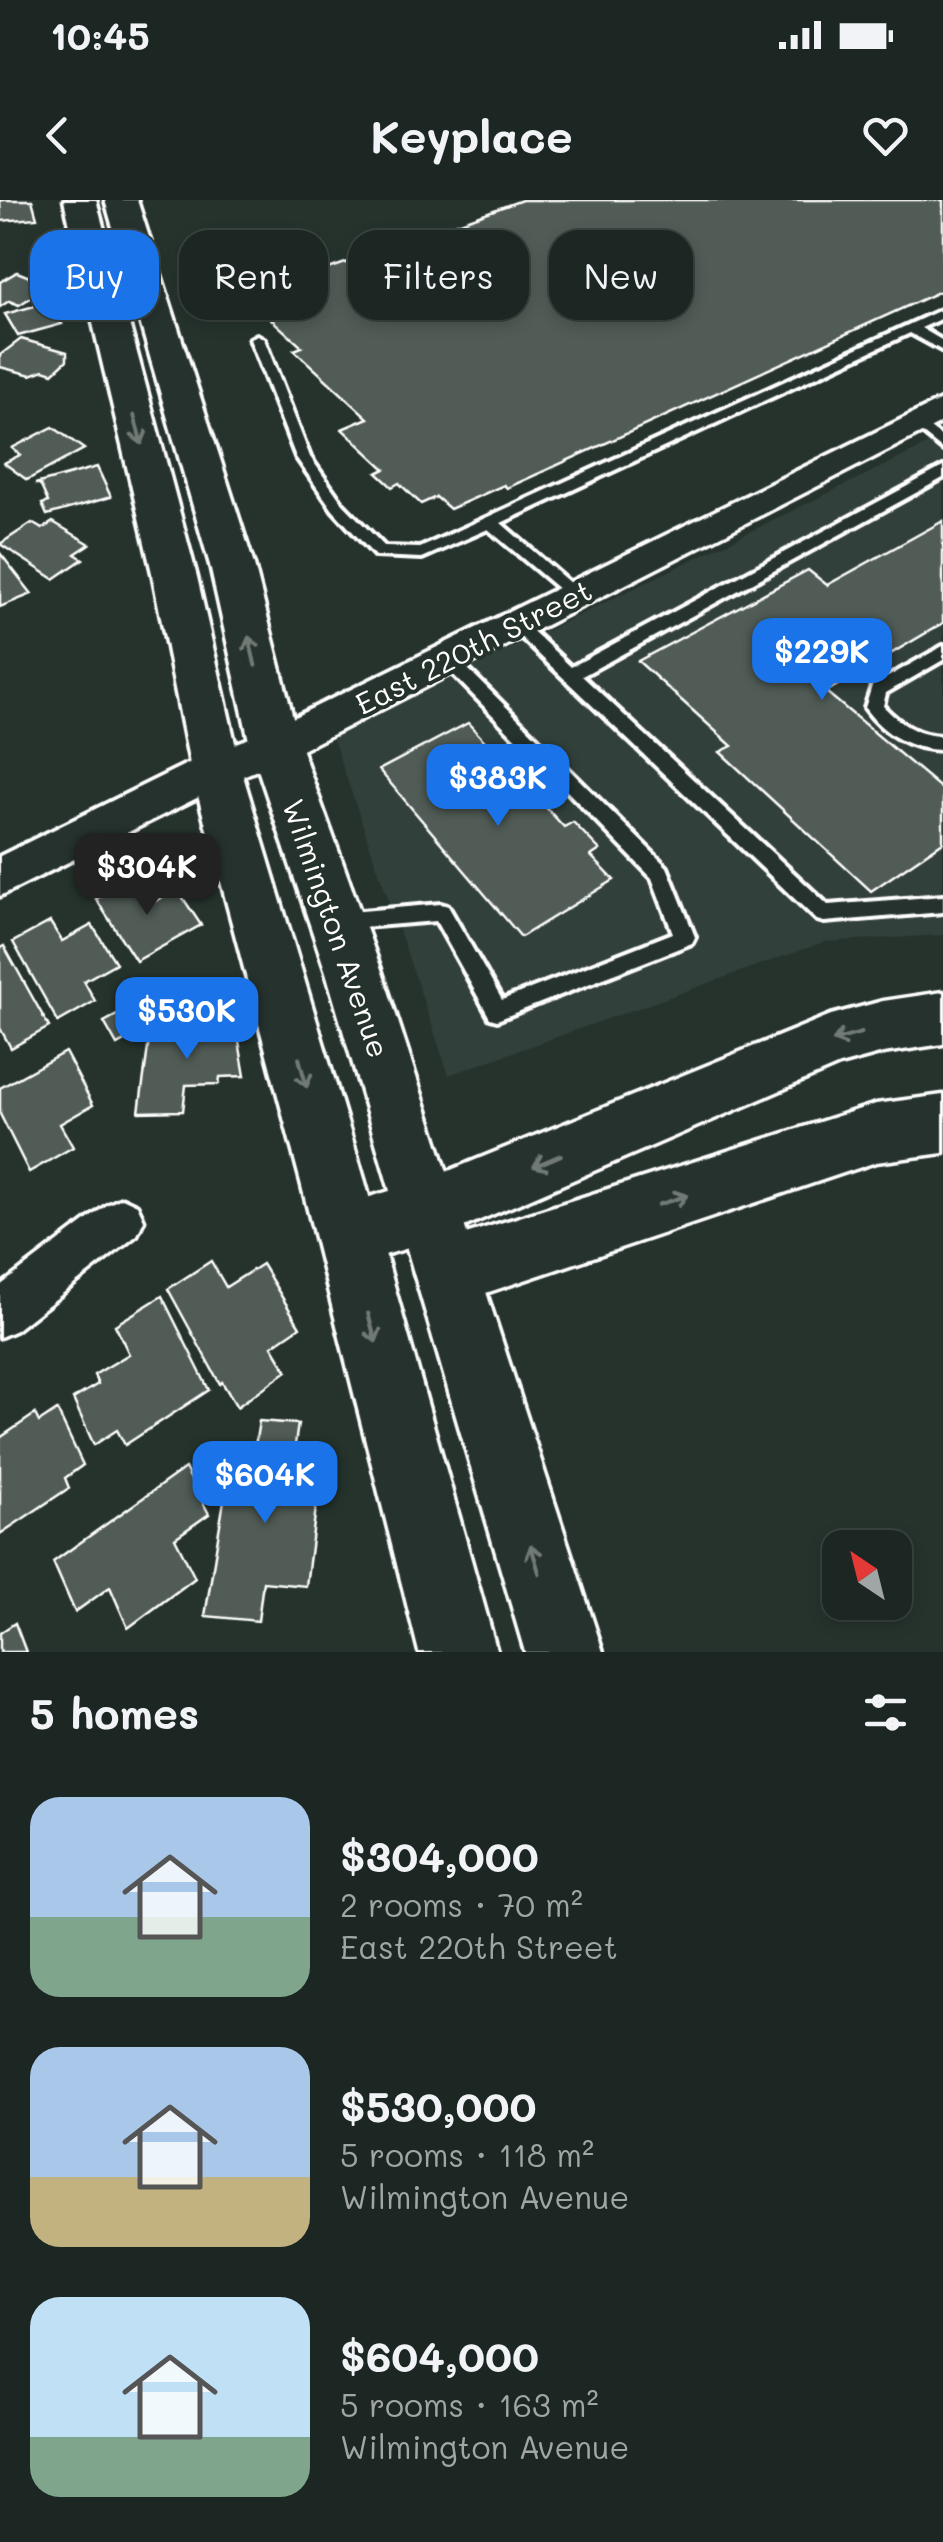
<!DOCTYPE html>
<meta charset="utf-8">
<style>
:root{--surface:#1c2622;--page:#29322f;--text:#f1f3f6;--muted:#a0a5a5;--line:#3a4340;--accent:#1a73e8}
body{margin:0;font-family:Mali,sans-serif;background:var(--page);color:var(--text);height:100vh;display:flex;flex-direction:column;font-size:38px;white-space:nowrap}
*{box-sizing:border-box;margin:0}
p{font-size:32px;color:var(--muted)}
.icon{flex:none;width:55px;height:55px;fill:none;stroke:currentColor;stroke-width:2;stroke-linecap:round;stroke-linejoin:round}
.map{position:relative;height:1452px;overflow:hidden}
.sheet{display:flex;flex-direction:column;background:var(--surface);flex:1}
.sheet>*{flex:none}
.top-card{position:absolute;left:30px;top:30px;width:885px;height:90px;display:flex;gap:20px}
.needle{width:65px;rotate:325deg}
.fabs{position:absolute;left:822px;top:1330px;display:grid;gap:20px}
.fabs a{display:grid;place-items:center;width:90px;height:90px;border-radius:20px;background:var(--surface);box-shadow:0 5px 15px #0003,0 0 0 2px var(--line);font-size:50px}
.price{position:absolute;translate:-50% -85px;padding:0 22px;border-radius:20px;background:var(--accent);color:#fff;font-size:32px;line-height:65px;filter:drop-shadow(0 2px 5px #0008)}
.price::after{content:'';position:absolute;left:50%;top:60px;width:30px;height:22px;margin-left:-15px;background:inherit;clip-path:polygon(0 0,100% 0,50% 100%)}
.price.selected{background:#222;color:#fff}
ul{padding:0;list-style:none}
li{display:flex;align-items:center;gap:30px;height:250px;padding:0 30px}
li span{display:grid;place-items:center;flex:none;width:280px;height:200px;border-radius:30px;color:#555}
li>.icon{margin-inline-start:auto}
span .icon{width:120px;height:120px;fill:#fffc;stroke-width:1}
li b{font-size:42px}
h2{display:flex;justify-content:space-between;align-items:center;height:120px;padding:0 30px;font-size:42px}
.tag{padding:0 35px;border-radius:30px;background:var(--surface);box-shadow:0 5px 15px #0003,0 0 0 2px var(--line);font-size:35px;line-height:90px}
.tag.selected{background:var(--accent);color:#fff}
.status{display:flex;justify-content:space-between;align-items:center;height:70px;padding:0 50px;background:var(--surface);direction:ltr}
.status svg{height:28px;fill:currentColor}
header{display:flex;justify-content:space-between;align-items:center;height:130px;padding:0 30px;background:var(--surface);font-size:45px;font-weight:700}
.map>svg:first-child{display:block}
</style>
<div class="status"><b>10:45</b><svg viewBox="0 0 49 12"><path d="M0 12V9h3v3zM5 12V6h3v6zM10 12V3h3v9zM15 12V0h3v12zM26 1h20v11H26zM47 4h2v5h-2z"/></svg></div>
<header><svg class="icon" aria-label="back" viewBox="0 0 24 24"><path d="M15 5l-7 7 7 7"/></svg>Keyplace<svg class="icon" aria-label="heart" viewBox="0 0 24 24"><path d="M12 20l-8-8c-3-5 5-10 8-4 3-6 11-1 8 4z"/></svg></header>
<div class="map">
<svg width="943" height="1452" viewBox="0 0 943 1452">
<rect width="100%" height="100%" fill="#26332d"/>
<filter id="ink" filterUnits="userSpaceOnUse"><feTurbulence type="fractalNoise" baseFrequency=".01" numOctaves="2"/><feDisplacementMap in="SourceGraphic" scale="20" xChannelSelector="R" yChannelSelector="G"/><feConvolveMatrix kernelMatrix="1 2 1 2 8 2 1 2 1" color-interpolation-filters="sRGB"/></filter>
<g filter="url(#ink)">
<polygon fill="#333f3a" points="943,237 943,735 824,742 449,875 332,536"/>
<g fill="#515c57" stroke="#fff" stroke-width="2.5">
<polygon points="0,0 32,0 37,18 1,21"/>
<polygon points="522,0 943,0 943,90 507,288 504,285 450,309 436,297 421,304 399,283 392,287 377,273 385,269 342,229 368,218 294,150 302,147 249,99 253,97 242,87 299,67 309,76"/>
<polygon points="17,72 50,85 19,105 9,101 0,107 0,82"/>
<polygon points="49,102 62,124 18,136 5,114"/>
<polygon points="21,139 67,152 67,160 53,173 44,170 31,175 0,167 0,155"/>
<polygon points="53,227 84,249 27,280 4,263 20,255 12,248"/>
<polygon points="97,267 111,297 47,315 42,304 48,302 40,284 35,284"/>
<polygon points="943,321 943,423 826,492 943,590 943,642 871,691 720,552 732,546 638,461 808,370 827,385"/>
<polygon points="53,322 90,344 75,354 83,359 54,379 0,344 32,323 42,329"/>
<polygon points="0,353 32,394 0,407"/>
<polygon points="468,523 564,627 573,622 600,650 591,656 614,680 521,737 379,570"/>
<polygon points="132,679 148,705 177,689 201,725 136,761 96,699"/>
<polygon points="50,722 62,741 92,725 116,763 84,781 95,801 58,822 13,742"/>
<polygon points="4,746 49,827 11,848 0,828 0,748"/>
<polygon points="134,806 145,824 142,831 117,845 104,822"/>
<polygon points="236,824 245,876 220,877 219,884 186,885 183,911 139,912 151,826"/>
<polygon points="65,852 93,905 60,924 73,947 29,972 0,914 0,888"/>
<polygon points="211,1061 226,1087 262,1064 300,1127 272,1146 287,1171 237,1207 222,1182 220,1184 168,1089"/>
<polygon points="162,1096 209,1190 125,1245 117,1230 94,1245 73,1199 98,1184 94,1175 129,1154 115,1125"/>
<polygon points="57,1210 83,1265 65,1278 69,1288 0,1334 0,1238 35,1214 39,1222"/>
<polygon points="259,1221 298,1224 293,1258 322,1260 306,1386 263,1382 258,1421 205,1416 227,1282 249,1283"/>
<polygon points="185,1268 209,1314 175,1338 195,1378 128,1428 110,1387 75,1412 53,1362"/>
<polygon points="15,1423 26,1452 0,1452 0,1433"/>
</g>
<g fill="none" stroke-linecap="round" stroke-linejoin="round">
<g stroke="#fff" stroke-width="8">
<g id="service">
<polygon points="943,109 943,118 921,128 943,141 943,151 910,133 501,323 579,391 579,399 573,401 488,329 422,358 375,356 333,310 296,257 250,139 257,135 264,139 310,257 343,304 385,347 420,348"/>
<polygon points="917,218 943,238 943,250 912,225 912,219"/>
<polygon points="943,267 943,278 582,476 828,705 943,696 943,712 824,722 817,720 507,424 515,418 521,420 571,467"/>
<path d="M943 446V460L886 493 883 506C901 524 917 536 943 536V550C911 550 883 534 865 508L872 486Z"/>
<polygon points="447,452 453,454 667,667 695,737 692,743 497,820 490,818 436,721 339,729 332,727 329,721 332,715 339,713 441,704 448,706 502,800 673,733 652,678 441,462 441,454"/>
</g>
</g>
<g stroke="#fff" stroke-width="7">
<polygon id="minor" points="122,998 137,1005 144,1020 137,1035 16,1130 0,1137 0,1086 107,1005"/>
</g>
<g stroke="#fff" stroke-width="7">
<polygon id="tertiary" points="943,199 943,222 290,556 231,581 0,696 0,656 201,557 260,534"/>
</g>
<g stroke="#fff" stroke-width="7">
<g id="secondary">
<polygon points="64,0 96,0 197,377 241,569 365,982 497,1452 419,1452 301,982 191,569 153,377"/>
<polygon points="105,0 137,0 254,365 300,545 382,772 603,1452 525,1452 326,772 250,545 210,365"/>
</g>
</g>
<g stroke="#fff" stroke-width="7">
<g id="motorway">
<polygon points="943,792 943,844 883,853 839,865 429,1042 347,1066 324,1057 315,1034 324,1011 429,979 831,815 883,801"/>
<polygon points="943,895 943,953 876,962 447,1106 424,1096 414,1073 424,1050 447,1040 876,904"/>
</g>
</g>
<use href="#service" fill="#26332d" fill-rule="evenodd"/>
<use href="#minor" fill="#26332d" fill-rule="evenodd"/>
<use href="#tertiary" fill="#26332d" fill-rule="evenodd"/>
<use href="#secondary" fill="#26332d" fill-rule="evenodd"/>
<use href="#motorway" fill="#26332d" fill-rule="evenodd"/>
</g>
<defs><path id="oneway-shaft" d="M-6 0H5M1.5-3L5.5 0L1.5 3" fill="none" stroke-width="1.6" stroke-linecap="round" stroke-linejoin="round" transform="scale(2.5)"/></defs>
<g stroke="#727a76">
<use href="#oneway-shaft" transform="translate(138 230) rotate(75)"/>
<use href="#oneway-shaft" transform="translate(252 451) rotate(-103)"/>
<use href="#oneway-shaft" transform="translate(847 837) rotate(164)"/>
<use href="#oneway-shaft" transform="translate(303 873) rotate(75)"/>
<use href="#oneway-shaft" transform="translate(547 961) rotate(157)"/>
<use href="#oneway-shaft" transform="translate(673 1000) rotate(-18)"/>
<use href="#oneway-shaft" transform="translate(372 1128) rotate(75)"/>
<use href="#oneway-shaft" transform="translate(535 1359) rotate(-107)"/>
</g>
</g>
<g text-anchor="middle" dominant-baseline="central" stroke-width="8" stroke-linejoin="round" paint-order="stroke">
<g font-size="30" fill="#fff" stroke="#26332d">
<text transform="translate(473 446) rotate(-27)">East 220th Street</text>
<text transform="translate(337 728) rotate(71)">Wilmington Avenue</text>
</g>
</g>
</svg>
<div class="fabs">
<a><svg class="needle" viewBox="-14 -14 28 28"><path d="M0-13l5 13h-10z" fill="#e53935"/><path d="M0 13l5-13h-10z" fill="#a0a5a5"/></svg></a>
</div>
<b class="price" style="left:822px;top:503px">$229K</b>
<b class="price" style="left:498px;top:629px">$383K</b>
<b class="price selected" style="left:147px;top:718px">$304K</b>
<b class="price" style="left:187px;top:862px">$530K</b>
<b class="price" style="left:265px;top:1326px">$604K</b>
<div class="top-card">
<a class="tag selected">Buy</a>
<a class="tag">Rent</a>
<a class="tag">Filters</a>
<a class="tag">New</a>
</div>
</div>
<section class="sheet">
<h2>5 homes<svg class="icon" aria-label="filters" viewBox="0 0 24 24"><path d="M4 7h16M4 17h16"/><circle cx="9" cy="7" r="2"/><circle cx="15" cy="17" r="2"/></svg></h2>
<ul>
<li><span style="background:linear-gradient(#a9c7e8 60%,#7fa58c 0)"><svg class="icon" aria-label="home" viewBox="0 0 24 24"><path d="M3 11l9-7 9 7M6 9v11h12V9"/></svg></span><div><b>$304,000</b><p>2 rooms · 70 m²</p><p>East 220th Street</p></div></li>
<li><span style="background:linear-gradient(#a9c7e8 65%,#c2b280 0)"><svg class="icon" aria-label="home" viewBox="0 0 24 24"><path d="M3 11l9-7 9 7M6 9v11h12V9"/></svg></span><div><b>$530,000</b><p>5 rooms · 118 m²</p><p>Wilmington Avenue</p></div></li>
<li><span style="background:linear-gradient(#bfe0f5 70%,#7fa58c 0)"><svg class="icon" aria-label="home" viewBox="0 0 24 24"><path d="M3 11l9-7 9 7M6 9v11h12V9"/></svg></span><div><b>$604,000</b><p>5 rooms · 163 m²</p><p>Wilmington Avenue</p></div></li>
</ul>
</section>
